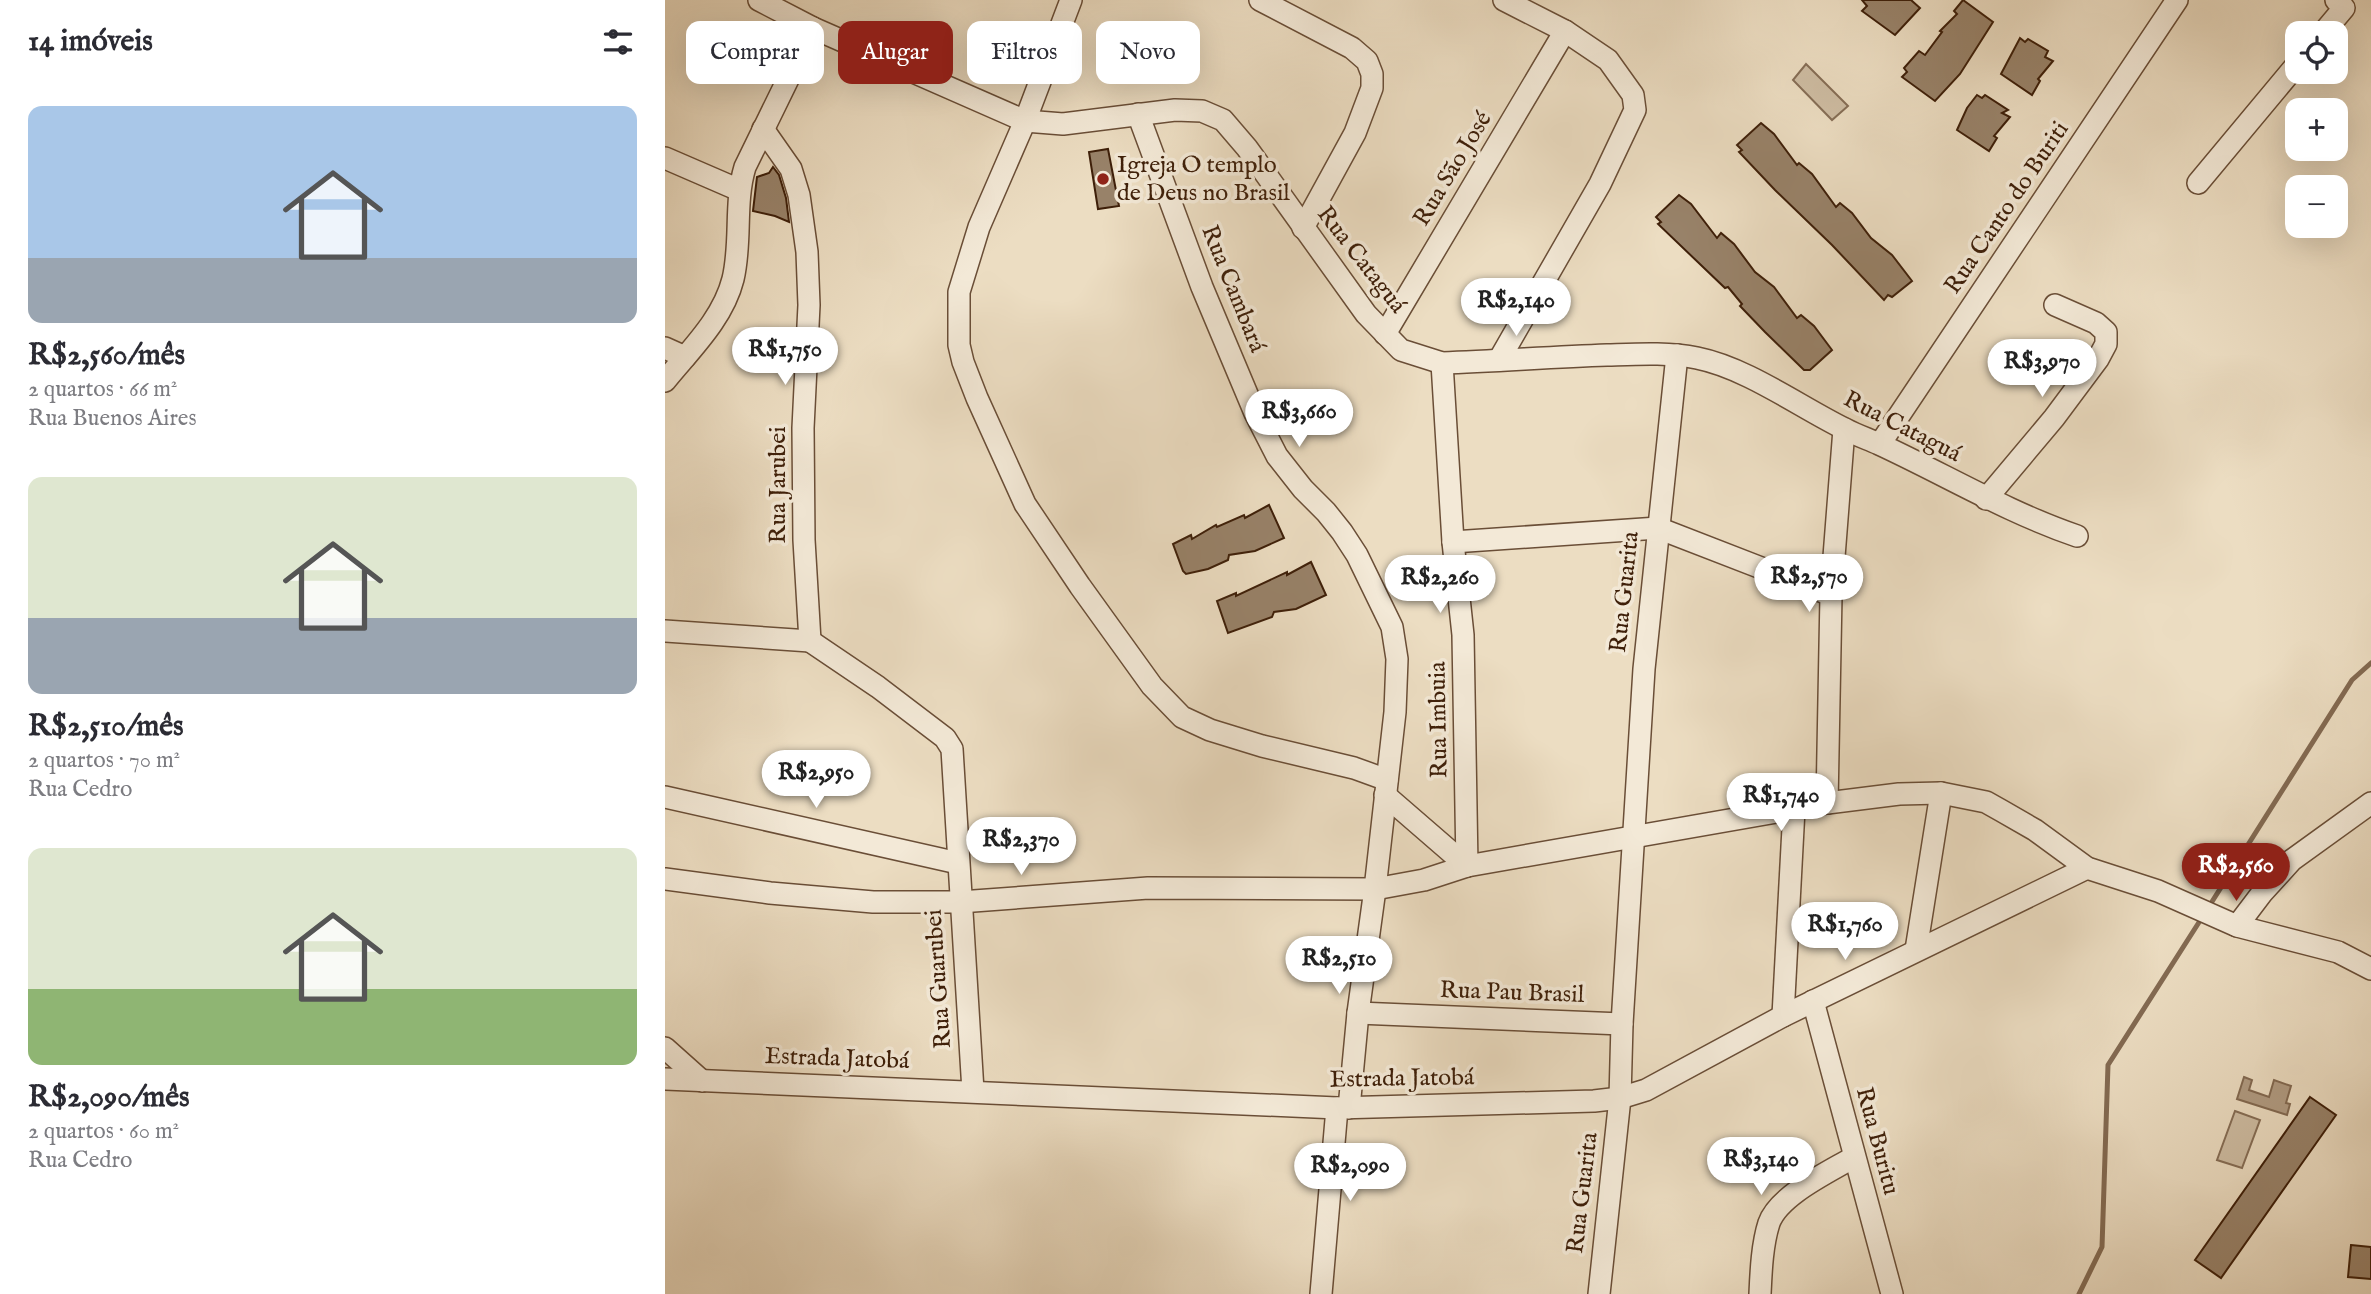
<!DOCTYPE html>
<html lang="pt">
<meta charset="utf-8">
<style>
:root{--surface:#fff;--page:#f7f7f7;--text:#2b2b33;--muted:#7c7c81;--accent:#8f2418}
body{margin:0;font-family:"IM FELL English",serif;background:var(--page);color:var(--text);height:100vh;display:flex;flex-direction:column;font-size:26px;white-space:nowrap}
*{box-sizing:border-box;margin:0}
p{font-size:23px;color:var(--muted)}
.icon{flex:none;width:38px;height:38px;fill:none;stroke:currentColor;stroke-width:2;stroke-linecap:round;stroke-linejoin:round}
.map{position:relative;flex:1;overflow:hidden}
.sheet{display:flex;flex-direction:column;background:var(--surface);width:665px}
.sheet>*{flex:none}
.banner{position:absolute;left:21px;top:21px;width:665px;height:63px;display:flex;gap:14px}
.controls{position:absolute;left:1620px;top:21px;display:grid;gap:14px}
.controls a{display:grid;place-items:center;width:63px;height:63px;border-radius:14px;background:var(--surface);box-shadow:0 7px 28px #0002;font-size:35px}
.price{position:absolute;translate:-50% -60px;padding:0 16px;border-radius:24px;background:#fff;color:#222;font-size:23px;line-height:46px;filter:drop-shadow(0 2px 4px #0008)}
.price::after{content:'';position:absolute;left:50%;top:42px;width:21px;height:16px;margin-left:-10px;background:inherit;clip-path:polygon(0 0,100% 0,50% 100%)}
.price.selected{background:var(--accent);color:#fff}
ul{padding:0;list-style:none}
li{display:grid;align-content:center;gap:14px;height:371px;padding:0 28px}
li span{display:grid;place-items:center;height:217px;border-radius:14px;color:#555}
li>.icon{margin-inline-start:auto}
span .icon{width:126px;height:126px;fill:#fffc;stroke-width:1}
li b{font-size:30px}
h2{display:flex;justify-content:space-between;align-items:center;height:84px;padding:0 28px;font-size:30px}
.chip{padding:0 24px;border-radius:14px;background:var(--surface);box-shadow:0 7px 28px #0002;font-size:24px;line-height:63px}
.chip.selected{background:var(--accent);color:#fff}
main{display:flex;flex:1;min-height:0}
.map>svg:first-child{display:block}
</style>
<main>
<section class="sheet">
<h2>14 imóveis<svg class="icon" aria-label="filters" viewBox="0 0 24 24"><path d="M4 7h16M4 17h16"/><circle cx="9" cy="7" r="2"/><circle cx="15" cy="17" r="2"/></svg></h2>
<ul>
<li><span style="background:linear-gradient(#a9c7e8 70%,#9aa5b1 0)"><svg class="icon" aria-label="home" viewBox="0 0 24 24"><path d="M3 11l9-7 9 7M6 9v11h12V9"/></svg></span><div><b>R$2,560/mês</b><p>2 quartos · 66 m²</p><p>Rua Buenos Aires</p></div></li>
<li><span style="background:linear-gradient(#dfe7d0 65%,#9aa5b1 0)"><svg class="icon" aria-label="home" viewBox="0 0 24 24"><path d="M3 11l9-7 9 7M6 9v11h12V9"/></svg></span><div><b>R$2,510/mês</b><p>2 quartos · 70 m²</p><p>Rua Cedro</p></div></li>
<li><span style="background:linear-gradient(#dfe7d0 65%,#8fb573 0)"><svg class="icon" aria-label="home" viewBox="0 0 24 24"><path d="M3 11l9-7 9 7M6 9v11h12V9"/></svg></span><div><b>R$2,090/mês</b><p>2 quartos · 60 m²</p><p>Rua Cedro</p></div></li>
</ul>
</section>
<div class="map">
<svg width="1706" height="1294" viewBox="0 0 1706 1294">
<rect width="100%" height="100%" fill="#ecddc2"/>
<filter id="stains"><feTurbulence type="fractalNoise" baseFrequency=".00286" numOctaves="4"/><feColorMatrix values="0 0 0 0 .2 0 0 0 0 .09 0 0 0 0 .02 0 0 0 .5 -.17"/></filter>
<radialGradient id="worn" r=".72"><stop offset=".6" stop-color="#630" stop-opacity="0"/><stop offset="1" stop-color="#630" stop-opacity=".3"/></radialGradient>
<g fill="#cebda3" stroke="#866e56" stroke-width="2">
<polygon points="1141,64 1183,106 1167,120 1128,80"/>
<polygon points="1570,1111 1595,1120 1577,1168 1552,1160"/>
</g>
<polygon fill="#b19c83" stroke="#836a52" stroke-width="2" points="1579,1077 1587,1080 1584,1090 1604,1097 1609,1080 1626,1086 1621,1103 1625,1104 1622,1115 1572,1099"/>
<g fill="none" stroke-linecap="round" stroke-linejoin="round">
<g stroke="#836a52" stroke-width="5">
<polyline points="1543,908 1687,680 1706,663"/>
<polyline points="1414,1294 1437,1247 1443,1065 1538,916"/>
</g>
</g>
<g fill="#988269" stroke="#3e1f09" stroke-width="2">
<polygon points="1197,0 1246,0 1255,8 1230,35 1197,11 1202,6"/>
<polygon points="1298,0 1328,22 1295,74 1270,101 1237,77 1242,72 1239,68 1254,51 1260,55 1277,32 1275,31 1292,14 1289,11"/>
<polygon points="1355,38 1360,42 1363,39 1383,51 1380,57 1388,61 1373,79 1375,81 1367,95 1336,74"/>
<polygon points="1312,95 1317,98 1320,95 1343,110 1337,113 1345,117 1329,136 1332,138 1324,151 1292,130 1302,108"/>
<polygon points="1096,123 1109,134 1132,165 1134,163 1147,174 1171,207 1175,203 1187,213 1206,238 1227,255 1247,281 1227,297 1223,295 1219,300 1167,245 1110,190 1074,152 1077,150 1072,145"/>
<polygon points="443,149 454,206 433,209 424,152"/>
<polygon points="108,167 114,175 121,198 124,222 110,216 88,211 92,177 104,173"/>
<polygon points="1014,195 1026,204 1052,238 1056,233 1069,244 1090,272 1109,287 1132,318 1136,315 1149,326 1167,350 1145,370 1139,370 1100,332 1075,306 1077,304 1063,287 1060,288 993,224 996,222 991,217"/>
<polygon points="604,505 619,538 590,551 564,555 563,560 543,569 521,574 518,571 508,544 526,535 527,539 551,525 552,527 579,515 580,518"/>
<polygon points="646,562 661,595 631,609 609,612 607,617 563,633 552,601 571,593 571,596 622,572 622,575"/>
<polygon points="1645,1097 1671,1115 1556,1278 1530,1260"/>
<polygon points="1686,1245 1706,1247 1706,1279 1683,1277"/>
</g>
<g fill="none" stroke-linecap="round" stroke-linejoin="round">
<g stroke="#6a4e37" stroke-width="24">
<g id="minor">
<path d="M94 0 148 28 360 121 398 124 510 110 537 111 558 120 582 148 701 314 736 350 777 363C832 361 887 357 942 355 972 354 1003 352 1032 358 1082 368 1135 407 1180 429 1191 435 1203 439 1214 444 1281 475 1342 512 1412 536"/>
<polyline points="406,0 360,121 314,227 294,292 294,345 298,362 312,398 360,504 415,586 487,686 517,717 545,730 597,746 689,768 722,780"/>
<polyline points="595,0 687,48 702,61 707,74 707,88 690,133 638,228"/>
<polyline points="1658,33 1679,8 1671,0"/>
<polyline points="473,114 537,287 590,413 612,456 638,489 661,512 677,532 692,555 727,627 732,659 730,712 710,889 693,1013 684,1108"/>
<polyline points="98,129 126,169 134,195 142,252 144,305 138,428 139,540 145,641"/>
<polyline points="0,158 74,190"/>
<polyline points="1533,183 1633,63"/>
<polyline points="720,334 900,31"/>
<polyline points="0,348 20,357"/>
<polyline points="834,360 935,184 970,110 968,95 943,60 900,31 839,0"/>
<polyline points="777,363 788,542 798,635 802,866"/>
<path d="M0 381C25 350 58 319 68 279 77 242 69 203 80 167L148 28"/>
<polyline points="1215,444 1512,0"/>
<polyline points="1321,499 1389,418 1433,359 1441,344 1441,332 1431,323 1390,305"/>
<polyline points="788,542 993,528 1166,595"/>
<polyline points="0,631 145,641"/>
<polyline points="145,641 213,687 280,738 287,749 308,1091"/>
<polyline points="720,795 802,866"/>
<polyline points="0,797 293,863"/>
<polyline points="1162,803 1166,595 1179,429"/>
<polyline points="0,879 105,893 208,902 295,902 483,888 710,889 759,880 802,866 1162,803 1234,794 1276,793 1321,802 1337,811 1370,830 1422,868 1493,891 1572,926 1673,952 1706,969"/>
<polyline points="1572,926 1597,893 1627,860 1706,803"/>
<polyline points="1251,950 1276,793"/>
<polyline points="1148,1001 1227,1294"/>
<polyline points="693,1013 957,1024"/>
<polyline points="1118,1016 1129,809"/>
<polyline points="0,1048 37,1081"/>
<polyline points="0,1079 672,1108 929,1101 955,1098 981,1090 1118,1016 1422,868"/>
<polyline points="656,1294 672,1108"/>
<polyline points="934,1294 955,1098 957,1024 979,669 1012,355"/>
<path d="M1095 1294C1096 1272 1097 1245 1104 1223 1114 1195 1164 1172 1189 1157"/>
</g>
</g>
<use href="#minor" stroke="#f3e9d7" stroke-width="21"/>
</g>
<circle fill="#8f2418" stroke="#f3e9d7" stroke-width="2.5" cx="438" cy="179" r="7"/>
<g text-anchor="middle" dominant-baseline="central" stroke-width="7" stroke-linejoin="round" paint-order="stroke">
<g font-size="24" fill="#3e1f09" stroke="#f3e9d7" text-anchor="start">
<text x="452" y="165">Igreja O templo<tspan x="452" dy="28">de Deus no Brasil</tspan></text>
</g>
<g font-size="24" fill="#3e1f09" stroke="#f3e9d7">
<text transform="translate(788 169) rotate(-59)">Rua São José</text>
<text transform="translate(1342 208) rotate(-56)">Rua Canto do Buriti</text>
<text transform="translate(696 260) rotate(52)">Rua Cataguá</text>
<text transform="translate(568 289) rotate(68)">Rua Cambará</text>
<text transform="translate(1237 427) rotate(27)">Rua Cataguá</text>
<text transform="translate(113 485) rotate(-90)">Rua Jarubei</text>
<text transform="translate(960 592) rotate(-84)">Rua Guarita</text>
<text transform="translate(774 720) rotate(-91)">Rua Imbuia</text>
<text transform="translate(274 979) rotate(-94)">Rua Guarubei</text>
<text transform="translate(847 993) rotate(2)">Rua Pau Brasil</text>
<text transform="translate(172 1059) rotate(2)">Estrada Jatobá</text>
<text transform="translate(737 1079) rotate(-1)">Estrada Jatobá</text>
<text transform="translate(1212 1141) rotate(75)">Rua Buritu</text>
<text transform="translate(918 1193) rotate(-83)">Rua Guarita</text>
</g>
</g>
<rect width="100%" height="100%" filter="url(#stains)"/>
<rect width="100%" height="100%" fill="url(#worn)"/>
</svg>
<div class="controls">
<a><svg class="icon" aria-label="locate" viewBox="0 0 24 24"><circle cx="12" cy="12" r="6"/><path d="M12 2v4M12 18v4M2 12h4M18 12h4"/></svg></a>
<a>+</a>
<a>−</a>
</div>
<b class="price" style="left:851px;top:338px">R$2,140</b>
<b class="price" style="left:120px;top:387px">R$1,750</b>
<b class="price" style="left:1377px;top:399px">R$3,970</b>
<b class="price" style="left:634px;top:449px">R$3,660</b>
<b class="price" style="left:1144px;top:614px">R$2,570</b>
<b class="price" style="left:775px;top:615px">R$2,260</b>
<b class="price" style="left:151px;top:810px">R$2,950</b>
<b class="price" style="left:1116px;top:833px">R$1,740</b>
<b class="price" style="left:356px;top:877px">R$2,370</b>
<b class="price selected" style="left:1571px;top:903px">R$2,560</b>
<b class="price" style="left:1180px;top:962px">R$1,760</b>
<b class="price" style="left:674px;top:996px">R$2,510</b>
<b class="price" style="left:1096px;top:1197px">R$3,140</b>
<b class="price" style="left:685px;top:1203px">R$2,090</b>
<div class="banner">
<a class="chip">Comprar</a>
<a class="chip selected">Alugar</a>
<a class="chip">Filtros</a>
<a class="chip">Novo</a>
</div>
</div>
</main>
